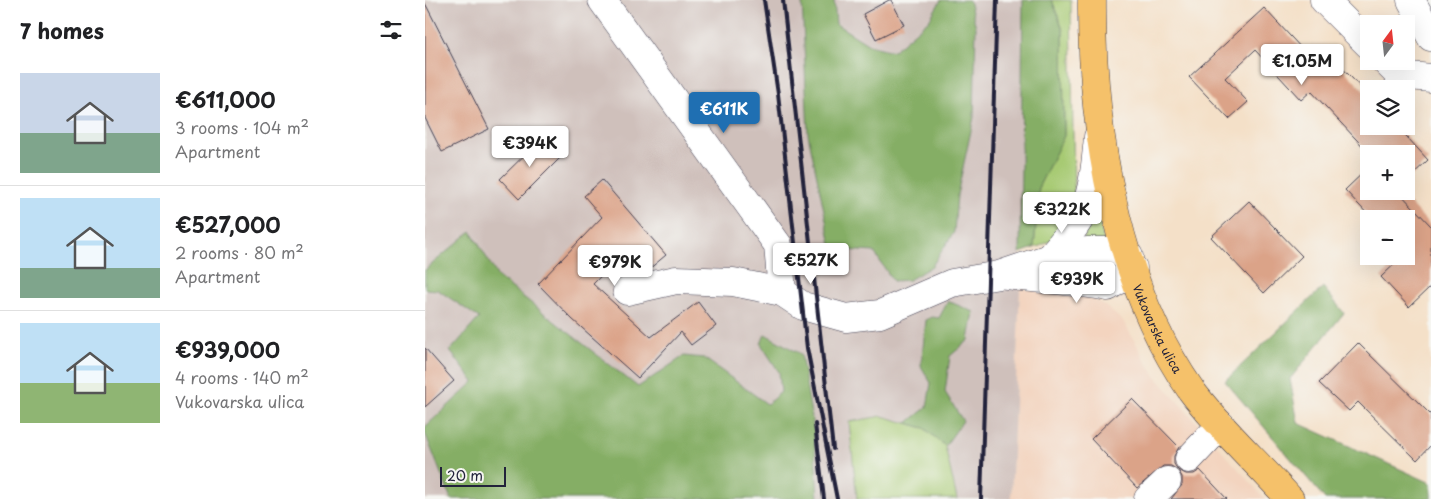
<!DOCTYPE html>
<meta charset="utf-8">
<style>
:root{--surface:#fff;--page:#f2f2f2;--text:#202124;--muted:#757577;--line:#e0e0e0;--accent:#1f6fb2}
body{margin:0;font-family:"Playpen Sans",sans-serif;background:var(--page);color:var(--text);height:100vh;display:flex;flex-direction:column;font-size:19px;white-space:nowrap}
*{box-sizing:border-box;margin:0}
p{font-size:16px;color:var(--muted)}
.icon{flex:none;width:28px;height:28px;fill:none;stroke:currentColor;stroke-width:2;stroke-linecap:round;stroke-linejoin:round}
.map{position:relative;flex:1;overflow:hidden}
.details{display:flex;flex-direction:column;background:var(--surface);width:425px}
.details>*{flex:none}
.needle{width:32px;rotate:15deg}
.fabs{position:absolute;left:935px;top:15px;display:grid;gap:10px}
.fabs a{display:grid;place-items:center;width:55px;height:55px;border-radius:0px;background:var(--surface);box-shadow:0 5px 20px #0002;font-size:25px}
.scale{position:absolute;left:15px;bottom:12px;width:66px;box-sizing:border-box;padding-left:5px;border:2px solid #22223b;border-top:0;font-size:14px;line-height:18px;white-space:nowrap;color:#22223b;-webkit-text-stroke:4px #f6f6f2;paint-order:stroke}
.price{position:absolute;translate:-50% -42px;padding:0 11px;border-radius:5px;background:#fff;color:#222;font-size:16px;line-height:32px;filter:drop-shadow(0 1px 2px #0008)}
.price::after{content:'';position:absolute;left:50%;top:30px;width:15px;height:11px;margin-left:-8px;background:inherit;clip-path:polygon(0 0,100% 0,50% 100%)}
.price.on{background:var(--accent);color:#fff}
ul{padding:0;list-style:none}
li{display:flex;align-items:center;gap:15px;height:125px;padding:0 20px}
li+li{border-top:1px solid var(--line)}
li span{display:grid;place-items:center;flex:none;width:140px;height:100px;border-radius:0px;color:#555}
li>.icon{margin-inline-start:auto}
span .icon{width:60px;height:60px;fill:#fffc;stroke-width:1}
li b{font-size:21px}
h2{display:flex;justify-content:space-between;align-items:center;height:60px;padding:0 20px;font-size:21px}
main{display:flex;flex:1;min-height:0}
.map>svg:first-child{display:block}
</style>
<main>
<section class="details">
<h2>7 homes<svg class="icon" aria-label="filters" viewBox="0 0 24 24"><path d="M4 7h16M4 17h16"/><circle cx="9" cy="7" r="2"/><circle cx="15" cy="17" r="2"/></svg></h2>
<ul>
<li><span style="background:linear-gradient(#c9d6e8 60%,#7fa58c 0)"><svg class="icon" aria-label="home" viewBox="0 0 24 24"><path d="M3 11l9-7 9 7M6 9v11h12V9"/></svg></span><div><b>€611,000</b><p>3 rooms · 104 m²</p><p>Apartment</p></div></li>
<li><span style="background:linear-gradient(#bfe0f5 70%,#7fa58c 0)"><svg class="icon" aria-label="home" viewBox="0 0 24 24"><path d="M3 11l9-7 9 7M6 9v11h12V9"/></svg></span><div><b>€527,000</b><p>2 rooms · 80 m²</p><p>Apartment</p></div></li>
<li><span style="background:linear-gradient(#bfe0f5 60%,#8fb573 0)"><svg class="icon" aria-label="home" viewBox="0 0 24 24"><path d="M3 11l9-7 9 7M6 9v11h12V9"/></svg></span><div><b>€939,000</b><p>4 rooms · 140 m²</p><p>Vukovarska ulica</p></div></li>
</ul>
</section>
<div class="map">
<svg width="1006" height="499" viewBox="0 0 1006 499">
<rect width="100%" height="100%" fill="#f6f6f2"/>
<filter id="ink" filterUnits="userSpaceOnUse"><feTurbulence type="fractalNoise" baseFrequency=".02" numOctaves="2"/><feDisplacementMap in="SourceGraphic" scale="10" xChannelSelector="R" yChannelSelector="G"/><feConvolveMatrix kernelMatrix="1 2 1 2 8 2 1 2 1" color-interpolation-filters="sRGB"/></filter>
<filter id="wash" filterUnits="userSpaceOnUse"><feTurbulence type="fractalNoise" baseFrequency=".0096" numOctaves="4" result="noise"/><feDisplacementMap in="SourceGraphic" scale="20" xChannelSelector="R" yChannelSelector="G"/><feGaussianBlur stdDeviation="1.12" result="paint"/><feColorMatrix in="noise" values="0 0 0 0 0 0 0 0 0 0 0 0 0 0 0 0 0 1.4 0 .05"/><feComposite in="paint" operator="in"/></filter>
<g filter="url(#wash)">
<rect width="100%" height="100%" fill="#f4e0c8"/>
<polygon fill="#f3d4bf" points="595,288 660,296 676,303 698,321 729,375 840,499 586,499"/>
<polygon fill="#cfc0bb" points="0,0 598,0 595,288 586,499 0,499"/>
<g fill="#a7ca73" stroke="#647657">
<path d="M627 0H646L649 196C642 224 638 239 609 248L614 186 639 135 638 30Z"/>
<polygon points="673,213 679,241 658,241 666,214"/>
<polygon points="650,262 678,262 678,268 637,272"/>
<polygon points="457,416 499,428 520,446 532,499 432,499 424,422"/>
</g>
<g fill="#85ae65" stroke="#546850">
<polygon points="377,0 409,0 411,24 444,45 468,51 504,20 516,0 544,0 551,27 549,117 532,195 529,232 507,266 484,280 468,281 449,252 407,249 383,134"/>
<polygon points="598,0 627,0 638,30 639,136 614,186 609,248 595,253"/>
<polygon points="46,231 73,277 213,387 259,356 279,358 342,404 356,392 354,372 336,344 340,334 376,354 389,431 393,499 26,499 0,433 0,427 49,382 25,351 54,318 13,290 0,289 0,270"/>
<polygon points="898,287 919,313 865,379 873,423 1006,483 1006,499 900,499 800,381"/>
<polygon points="523,301 549,312 544,340 525,356 520,392 538,421 520,446 499,428 482,423 502,407 506,383 496,366 501,320 507,317 514,318"/>
</g>
<g id="blocks">
<g fill="#dba388">
<polygon points="464,0 466,0 479,25 451,39 438,14"/>
<polygon points="0,3 64,129 17,152 0,118"/>
<polygon points="839,8 893,66 905,55 944,96 944,126 972,126 1003,160 981,181 981,154 945,154 886,91 876,100 830,50 800,78 823,102 804,119 764,77"/>
<polygon points="117,138 136,157 94,199 75,179"/>
<polygon points="944,167 944,191 973,191 1006,226 1006,286 984,307 956,277 978,256 981,256 981,219 947,219 920,190"/>
<polygon points="177,180 241,255 223,270 203,248 168,284 226,337 273,302 291,326 266,345 256,332 213,378 147,319 113,284 177,217 159,196"/>
<polygon points="824,201 877,256 839,293 786,237"/>
<polygon points="933,343 1006,415 1006,445 992,460 933,402 924,411 894,383"/>
<polygon points="0,348 29,381 0,407"/>
<polygon points="707,399 754,447 749,456 749,464 753,470 746,466 738,466 712,488 666,439"/>
<polygon points="753,470 761,474 769,474 775,470 802,499 746,499 757,485 757,477"/>
</g>
</g>
</g>
<g filter="url(#ink)">
<use href="#blocks" fill-opacity="0" stroke="#423e50" stroke-width="1"/>
<g fill="none" stroke-linecap="round" stroke-linejoin="round">
<g stroke="#423e50" stroke-width="29">
<g id="minor">
<polyline points="177,0 353,245 357,292"/>
<polyline points="899,0 944,45"/>
<polyline points="986,0 1006,37"/>
<polyline points="960,61 974,75 1006,78"/>
<path d="M624 258C637 242 656 223 662 203 669 182 671 159 673 137"/>
<path d="M581 275C615 280 650 280 683 287L699 277 708 268"/>
<polyline points="202,291 251,280 308,282 357,292 378,306 421,318 455,314 527,283 574,275 624,258 662,251 685,251 704,256"/>
<polyline points="764,459 796,425"/>
<polyline points="723,499 742,481"/>
</g>
</g>
<g stroke="#423e50" stroke-width="29">
<g id="major">
<path id="s1" d="M667 0C666 128 691 283 766 390 795 429 833 463 865 499"/>
</g>
</g>
<use href="#minor" stroke="#fff" stroke-width="28"/>
<use href="#major" stroke="#f5c16b" stroke-width="28"/>
<g stroke="#22223b" stroke-width="4">
<polyline points="339,0 353,94 382,348 412,499"/>
<polyline points="358,0 408,449"/>
<polyline points="390,424 399,499"/>
<polyline points="556,499 572,0"/>
</g>
</g>
</g>
<g text-anchor="middle" dominant-baseline="central" stroke-width="4" stroke-linejoin="round" paint-order="stroke">
<g font-size="12" fill="#22223b" stroke="#f6f6f2">
<text stroke="none"><textPath href="#s1" startOffset="338">Vukovarska ulica</textPath></text>
</g>
</g>
</svg>
<div class="fabs">
<a><svg class="needle" viewBox="-14 -14 28 28"><path d="M0-13l5 13h-10z" fill="#e53935"/><path d="M0 13l5-13h-10z" fill="#757577"/></svg></a>
<a><svg class="icon" aria-label="layers" viewBox="0 0 24 24"><path d="M12 4l9 5-9 5-9-5zM3 14l9 5 9-5"/></svg></a>
<a>+</a>
<a>−</a>
</div>
<div class="scale">20 m</div>
<b class="price" style="left:877px;top:86px">€1.05M</b>
<b class="price on" style="left:299px;top:134px">€611K</b>
<b class="price" style="left:105px;top:168px">€394K</b>
<b class="price" style="left:637px;top:234px">€322K</b>
<b class="price" style="left:386px;top:285px">€527K</b>
<b class="price" style="left:190px;top:287px">€979K</b>
<b class="price" style="left:652px;top:304px">€939K</b>
</div>
</main>
